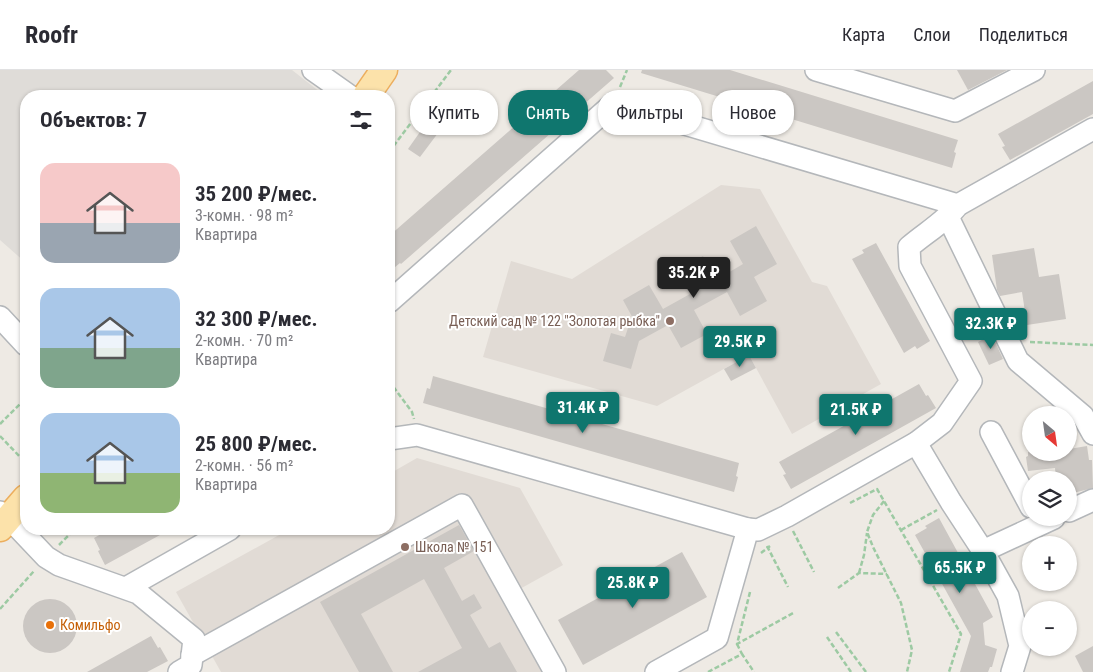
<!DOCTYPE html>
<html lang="ru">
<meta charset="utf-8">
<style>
:root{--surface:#fff;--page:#f7f7f7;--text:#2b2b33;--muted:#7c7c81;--line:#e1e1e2;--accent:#0f766e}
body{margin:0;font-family:"Roboto Condensed",sans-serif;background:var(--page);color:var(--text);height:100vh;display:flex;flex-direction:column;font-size:19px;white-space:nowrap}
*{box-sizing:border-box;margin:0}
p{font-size:16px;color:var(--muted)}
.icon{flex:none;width:28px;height:28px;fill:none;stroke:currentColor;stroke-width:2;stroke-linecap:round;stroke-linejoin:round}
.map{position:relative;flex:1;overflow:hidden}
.sheet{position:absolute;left:20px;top:20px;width:375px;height:445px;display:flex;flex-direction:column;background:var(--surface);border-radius:20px;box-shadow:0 1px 4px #0004}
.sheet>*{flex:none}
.top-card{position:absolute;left:410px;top:20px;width:475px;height:45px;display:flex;gap:10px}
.needle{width:32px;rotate:151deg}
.controls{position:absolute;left:1022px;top:336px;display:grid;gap:10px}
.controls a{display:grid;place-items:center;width:55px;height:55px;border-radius:50%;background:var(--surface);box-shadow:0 1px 4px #0004;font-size:25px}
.price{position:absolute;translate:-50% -42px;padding:0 11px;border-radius:5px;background:var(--accent);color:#fff;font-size:16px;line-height:32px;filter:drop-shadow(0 1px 2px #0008)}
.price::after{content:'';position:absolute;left:50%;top:30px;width:15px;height:11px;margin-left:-8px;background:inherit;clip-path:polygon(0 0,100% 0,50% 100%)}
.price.current{background:#222;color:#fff}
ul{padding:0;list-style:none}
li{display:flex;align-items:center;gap:15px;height:125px;padding:0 20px}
li span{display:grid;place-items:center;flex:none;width:140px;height:100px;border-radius:15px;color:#555}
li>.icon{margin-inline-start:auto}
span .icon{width:60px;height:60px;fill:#fffc;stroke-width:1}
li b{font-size:21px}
h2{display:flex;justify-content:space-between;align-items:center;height:60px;padding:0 20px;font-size:21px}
.pill{padding:0 18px;border-radius:20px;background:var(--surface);box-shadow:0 1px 4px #0004;font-size:18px;line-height:45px}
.pill.current{background:var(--accent);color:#fff}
header{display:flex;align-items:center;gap:30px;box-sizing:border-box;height:70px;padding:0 25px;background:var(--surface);border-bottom:1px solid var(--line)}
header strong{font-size:24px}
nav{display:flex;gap:28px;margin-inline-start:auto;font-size:18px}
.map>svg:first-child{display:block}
</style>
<header>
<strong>Roofr</strong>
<nav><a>Карта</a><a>Слои</a><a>Поделиться</a></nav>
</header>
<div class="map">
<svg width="1093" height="602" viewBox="0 0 1093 602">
<rect width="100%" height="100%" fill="#eeeae4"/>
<polygon fill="#dfdcd8" points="0,0 292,0 325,26 26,26 26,193 0,170"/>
<g fill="#e1dbd5">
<polygon points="721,115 760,119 812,212 827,216 881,314 792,364 749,285 657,336 483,287 511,191 572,209"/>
<polygon points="417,388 520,418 563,495 518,520 564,602 221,602 176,522 290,459 389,459 389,404"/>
</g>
<g fill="#cbc7c3">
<polygon points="579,0 606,0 614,8 401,194 400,193 389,202 389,166"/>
<polygon points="642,0 730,0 958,70 954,82 956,83 952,98 641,3"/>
<polygon points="957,0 1007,0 968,20"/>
<polygon points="1093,11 1093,44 1010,90 1002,77 1005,76 998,64"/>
<polygon points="434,42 447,51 420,87 408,79"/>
<polygon points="756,156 777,194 754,207 767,231 740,246 727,222 694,240 707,264 681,278 668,255 639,271 631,299 603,291 611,263 625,267 628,258 636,254 623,230 649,215 663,239 690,224 677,200 703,186 716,210 743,194 730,171"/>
<polygon points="876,173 930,271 917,279 915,276 904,283 852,189 864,183 862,180"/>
<polygon points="1034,178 1039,207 1059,204 1066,249 1027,255 1022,222 1000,226 997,220 992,185"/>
<polygon points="992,265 1003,289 989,295 978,272"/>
<polygon points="749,285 756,298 731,311 724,299"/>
<polygon points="433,306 739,393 736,406 738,407 734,422 423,333 427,318 430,319"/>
<polygon points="919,314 926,326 928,325 936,338 791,419 783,405 786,404 779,392"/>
<polygon points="1087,376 1089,390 1092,390 1093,418 1069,424 1069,410 1056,410 1055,398 1028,401 1026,387 1028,386 1028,382 1069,382 1069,379"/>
<polygon points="939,448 993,547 983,553 985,575 997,579 992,597 990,597 988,602 960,602 971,566 915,465 927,458 925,456"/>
<polygon points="459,455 474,481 444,498 462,531 474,524 482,538 470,545 489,578 500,572 517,602 418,602 462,578 424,509 361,544 393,602 359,602 320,532"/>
<polygon points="110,459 171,459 105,495 98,481 100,480 94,468"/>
<polygon points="682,482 707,527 583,595 558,550"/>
<circle cx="50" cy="556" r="27"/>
<polygon points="151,566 158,578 160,577 168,591 147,602 87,602"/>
<polygon points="1093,576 1093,602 1083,602 1075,586"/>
</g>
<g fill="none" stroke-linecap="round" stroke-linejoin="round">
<g stroke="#b4b7ba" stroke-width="24">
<g id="minor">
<polyline points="313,0 350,26"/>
<polyline points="816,0 955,41 1034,0"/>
<polyline points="948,147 1018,291 1083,346 1093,364"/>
<polyline points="389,232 614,33 958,135"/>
<polyline points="0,247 26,275"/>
<polyline points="991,362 1031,437"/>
<polyline points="389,369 417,365 748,459"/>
<polyline points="916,373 951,432 983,481 1008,526 1020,576 1012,602"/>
<polyline points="1069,441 1093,430"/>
<polyline points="0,442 9,448 46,487 59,495 138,523 194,569 191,595 179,602"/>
<polyline points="983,481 1054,448"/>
<polyline points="126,518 230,459"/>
<polyline points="192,585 462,435 555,602"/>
<path d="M656 602 717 568 748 459 758 460 787 446 916 373 942 353 971 311 910 196 909 177C925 163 945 152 958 135L1093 59"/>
</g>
</g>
<g stroke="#ecae5e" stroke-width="29">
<g id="major">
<polyline points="366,26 384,0"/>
<polyline points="0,458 26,428"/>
</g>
</g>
<g stroke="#9dcaa3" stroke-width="2.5" stroke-dasharray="5 2.5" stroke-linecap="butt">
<polyline points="620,17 627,0"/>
<polyline points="389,82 451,0"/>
<polyline points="1030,272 1093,275"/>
<polyline points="389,311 412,342 414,349"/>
<polyline points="0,354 26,328"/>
<polyline points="0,366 23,390"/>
<polyline points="884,431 873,445 867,462 873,477 901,533 912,580 907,602"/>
<polyline points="850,433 877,419 961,564 949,602"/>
<polyline points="901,460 937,440"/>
<polyline points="793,461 814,502"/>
<polyline points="59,475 75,459"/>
<polyline points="767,476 788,517"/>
<polyline points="761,483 770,476"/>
<polyline points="859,503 864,485 867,463"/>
<polyline points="838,518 859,503 887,504"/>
<polyline points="750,522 737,574 795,542"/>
<polyline points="0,539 34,501"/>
<polyline points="836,562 866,602"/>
<polyline points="827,567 851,602"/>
<polyline points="737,574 742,584"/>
<polyline points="708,602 742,584 754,602"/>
</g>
<use href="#minor" stroke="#fff" stroke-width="21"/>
<use href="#major" stroke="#fce2aa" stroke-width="26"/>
</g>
<g fill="#8d6e63" stroke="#fff" stroke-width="2">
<circle cx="670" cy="251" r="5"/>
<circle cx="405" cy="477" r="5"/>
</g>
<circle fill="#e8710a" stroke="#fff" stroke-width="2" cx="50" cy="555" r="5"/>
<g text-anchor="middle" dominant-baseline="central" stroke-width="4" stroke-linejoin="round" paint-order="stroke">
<g font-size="14" fill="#785e54" stroke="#fff" text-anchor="end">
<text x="660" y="251">Детский сад № 122 "Золотая рыбка"</text>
<text x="415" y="477" text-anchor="start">Школа № 151</text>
</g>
<g font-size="14" fill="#c56008" stroke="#fff" text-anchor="start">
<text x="60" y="555">Комильфо</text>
</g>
</g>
</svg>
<div class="controls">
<a><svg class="needle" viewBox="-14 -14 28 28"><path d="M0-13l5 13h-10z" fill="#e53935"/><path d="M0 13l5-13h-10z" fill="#7c7c81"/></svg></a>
<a><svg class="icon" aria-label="layers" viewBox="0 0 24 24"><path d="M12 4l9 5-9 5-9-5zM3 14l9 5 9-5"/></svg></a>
<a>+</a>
<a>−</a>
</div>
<b class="price current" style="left:694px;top:229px">35.2K ₽</b>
<b class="price" style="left:991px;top:280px">32.3K ₽</b>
<b class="price" style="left:740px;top:298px">29.5K ₽</b>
<b class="price" style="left:583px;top:364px">31.4K ₽</b>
<b class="price" style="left:856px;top:366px">21.5K ₽</b>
<b class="price" style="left:960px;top:524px">65.5K ₽</b>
<b class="price" style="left:633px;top:539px">25.8K ₽</b>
<div class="top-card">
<a class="pill">Купить</a>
<a class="pill current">Снять</a>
<a class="pill">Фильтры</a>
<a class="pill">Новое</a>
</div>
<section class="sheet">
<h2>Объектов: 7<svg class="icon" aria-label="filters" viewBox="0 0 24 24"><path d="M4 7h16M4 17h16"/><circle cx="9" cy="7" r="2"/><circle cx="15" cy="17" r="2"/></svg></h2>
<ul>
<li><span style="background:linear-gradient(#f6c9c9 60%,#9aa5b1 0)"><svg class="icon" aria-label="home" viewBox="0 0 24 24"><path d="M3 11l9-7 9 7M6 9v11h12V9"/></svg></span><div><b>35 200 ₽/мес.</b><p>3-комн. · 98 m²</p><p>Квартира</p></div></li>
<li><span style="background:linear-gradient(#a9c7e8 60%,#7fa58c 0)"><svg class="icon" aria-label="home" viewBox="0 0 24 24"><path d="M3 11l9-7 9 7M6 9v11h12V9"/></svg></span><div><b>32 300 ₽/мес.</b><p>2-комн. · 70 m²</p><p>Квартира</p></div></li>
<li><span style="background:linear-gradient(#a9c7e8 60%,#8fb573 0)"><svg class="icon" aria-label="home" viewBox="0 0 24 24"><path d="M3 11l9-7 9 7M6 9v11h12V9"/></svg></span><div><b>25 800 ₽/мес.</b><p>2-комн. · 56 m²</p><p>Квартира</p></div></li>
</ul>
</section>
</div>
